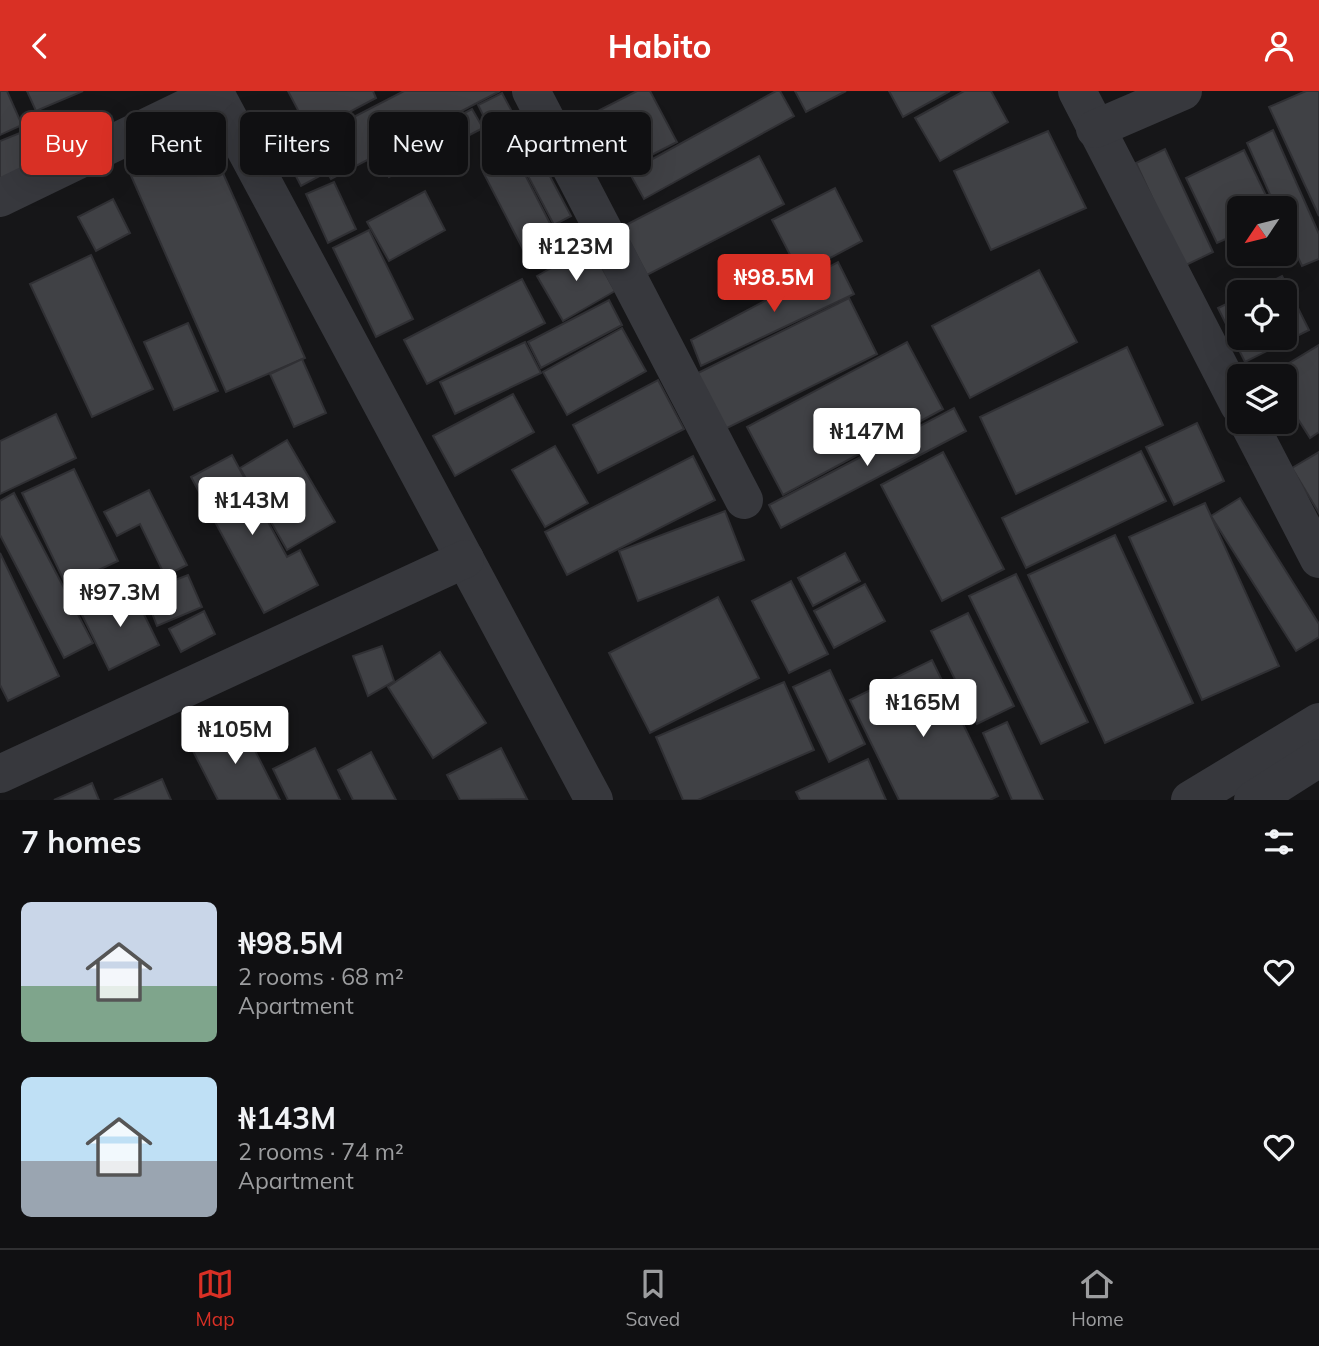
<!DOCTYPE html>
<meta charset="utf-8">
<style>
:root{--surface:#101012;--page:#1e1e20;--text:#f1f3f6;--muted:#9c9d9f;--line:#303032;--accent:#d93025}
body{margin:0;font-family:Mulish,sans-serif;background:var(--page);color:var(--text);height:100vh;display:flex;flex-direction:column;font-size:26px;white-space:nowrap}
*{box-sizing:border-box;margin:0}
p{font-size:23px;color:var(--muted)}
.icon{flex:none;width:38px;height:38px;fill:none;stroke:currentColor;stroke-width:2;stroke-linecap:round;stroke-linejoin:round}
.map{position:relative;height:709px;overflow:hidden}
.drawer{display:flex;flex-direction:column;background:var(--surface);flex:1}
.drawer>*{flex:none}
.top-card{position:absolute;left:21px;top:21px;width:700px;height:63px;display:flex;gap:14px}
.needle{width:46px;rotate:235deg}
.controls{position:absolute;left:1227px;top:105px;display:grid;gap:14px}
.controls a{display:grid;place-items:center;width:70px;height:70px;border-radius:10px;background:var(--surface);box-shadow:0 7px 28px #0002,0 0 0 2px var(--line);font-size:35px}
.price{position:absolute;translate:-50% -60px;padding:0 16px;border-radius:7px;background:#fff;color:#222;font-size:23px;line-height:46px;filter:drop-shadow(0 2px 4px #0008)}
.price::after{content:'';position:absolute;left:50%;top:42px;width:21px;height:16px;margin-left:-10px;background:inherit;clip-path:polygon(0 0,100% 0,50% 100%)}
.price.selected{background:var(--accent);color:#fff}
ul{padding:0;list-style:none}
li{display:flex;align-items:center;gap:21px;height:175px;padding:0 21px}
li span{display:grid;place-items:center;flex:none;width:196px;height:140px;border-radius:10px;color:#555}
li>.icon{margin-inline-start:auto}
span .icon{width:84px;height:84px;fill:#fffc;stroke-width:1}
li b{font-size:30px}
h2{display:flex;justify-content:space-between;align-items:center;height:84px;padding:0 21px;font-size:30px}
.pill{padding:0 24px;border-radius:10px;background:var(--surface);box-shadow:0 7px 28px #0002,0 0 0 2px var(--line);font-size:24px;line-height:63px}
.pill.selected{background:var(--accent);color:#fff}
header{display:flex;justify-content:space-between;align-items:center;height:91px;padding:0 21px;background:var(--accent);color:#fff;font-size:32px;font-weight:700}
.menu{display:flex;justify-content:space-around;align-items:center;height:98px;border-top:2px solid var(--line);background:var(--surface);font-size:19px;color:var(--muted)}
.menu a{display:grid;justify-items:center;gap:4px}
.menu .selected{color:var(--accent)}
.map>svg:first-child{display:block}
</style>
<header><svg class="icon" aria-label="back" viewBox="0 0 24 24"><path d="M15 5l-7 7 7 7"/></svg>Habito<svg class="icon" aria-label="person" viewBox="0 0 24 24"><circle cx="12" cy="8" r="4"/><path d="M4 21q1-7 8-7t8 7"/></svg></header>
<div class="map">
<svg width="1319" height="709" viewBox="0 0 1319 709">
<rect width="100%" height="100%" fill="#161618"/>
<g fill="#404145" stroke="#303034" stroke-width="2">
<polygon points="0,0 7,0 22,34 0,44"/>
<polygon points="27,0 83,0 36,20"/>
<polygon points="288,0 373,0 376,7 310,42"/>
<polygon points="404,0 500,0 331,88 327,81 301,95 284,62"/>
<polygon points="637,0 650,0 677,51 628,76 598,20"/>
<polygon points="776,0 780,0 794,25 644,108 629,81"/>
<polygon points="795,0 846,0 806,21"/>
<polygon points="889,0 950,0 903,26"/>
<polygon points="964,0 991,0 1008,31 940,70 915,27"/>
<polygon points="1306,0 1319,0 1319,125 1269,16"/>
<polygon points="502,2 526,47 501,60 478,14"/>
<polygon points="472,18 483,37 389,86 378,67"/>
<polygon points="32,37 47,74 0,92 0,50"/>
<polygon points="1273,39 1319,143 1319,168 1302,175 1284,136 1284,117 1276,117 1247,52"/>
<polygon points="1048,40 1086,117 991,159 954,80"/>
<polygon points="207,46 305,267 226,301 129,80"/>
<polygon points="535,57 571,125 554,134 518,66"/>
<polygon points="1165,58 1213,161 1184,175 1136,72"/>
<polygon points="1244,59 1272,117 1239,117 1239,142 1217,152 1186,87"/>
<polygon points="515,64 559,150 527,166 483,81"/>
<polygon points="759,65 784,113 647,184 622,136"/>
<polygon points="334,91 356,138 328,152 306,103"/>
<polygon points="835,97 862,150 800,183 772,129"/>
<polygon points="425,100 445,139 389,170 367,131"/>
<polygon points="113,108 130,142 96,160 78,126"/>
<polygon points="369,139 413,228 376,246 333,157"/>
<polygon points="590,155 615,200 563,230 537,185"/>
<polygon points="91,164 153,298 92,326 30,193"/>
<polygon points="838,171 854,203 701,275 691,249"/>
<polygon points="1039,179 1077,251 970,307 932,235"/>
<polygon points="1282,185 1309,239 1245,271 1218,217 1239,207 1239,247 1284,247 1284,201 1250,201"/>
<polygon points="522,188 545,232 427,293 404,249"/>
<polygon points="849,207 877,263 723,339 696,283"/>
<polygon points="609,209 622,234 541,277 528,251"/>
<polygon points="188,232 218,300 174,319 144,251"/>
<polygon points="622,237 646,280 567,324 543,281"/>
<polygon points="525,251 541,282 455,323 440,291"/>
<polygon points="907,251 943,318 783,404 747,336"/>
<polygon points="1319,254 1319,341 1310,347 1284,306 1284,285 1271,283"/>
<polygon points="1127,256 1163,334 1016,403 980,326"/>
<polygon points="302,268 326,322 294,336 270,283"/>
<polygon points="658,289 684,338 598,382 573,334"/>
<polygon points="513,303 534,341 455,385 433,345"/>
<polygon points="954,317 966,340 781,437 769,414"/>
<polygon points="56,323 76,367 0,403 0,350"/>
<polygon points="1197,332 1224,390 1174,414 1146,356"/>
<polygon points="287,349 335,431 287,459 240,377"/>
<polygon points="555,355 588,412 545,436 512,379"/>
<polygon points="1141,360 1166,410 1026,477 1002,427"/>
<polygon points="943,361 1004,478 942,510 881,394"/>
<polygon points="1319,361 1319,422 1292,377"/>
<polygon points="232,364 287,466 300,459 318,494 264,522 191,386"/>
<polygon points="693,365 715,409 567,484 545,441"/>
<polygon points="74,378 118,470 66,494 22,402"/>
<polygon points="149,399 187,474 165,485 140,433 117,445 104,421"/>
<polygon points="14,402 93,552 64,567 0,444 0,410"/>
<polygon points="1240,407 1319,533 1319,546 1296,560 1211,425"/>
<polygon points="1205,412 1279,575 1202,609 1129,446"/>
<polygon points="725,420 744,469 638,510 619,460"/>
<polygon points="1115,444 1193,612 1105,652 1028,484"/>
<polygon points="0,462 59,585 8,610 0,594"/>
<polygon points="845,462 860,490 813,515 798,487"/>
<polygon points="1016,483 1088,631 1041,653 969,505"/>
<polygon points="188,484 202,516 157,535 144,501"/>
<polygon points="791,490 828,563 789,582 752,510"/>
<polygon points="865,493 885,530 834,557 814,520"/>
<polygon points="131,497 159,554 109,579 81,522"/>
<polygon points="718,506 759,587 650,642 609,562"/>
<polygon points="204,520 215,543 181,561 169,538"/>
<polygon points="968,522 1014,615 977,633 931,540"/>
<polygon points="382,555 394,590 368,605 353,565"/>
<polygon points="440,561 486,632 433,667 388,596"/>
<polygon points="932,569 998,705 990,709 899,709 850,609"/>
<polygon points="830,579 865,653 829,671 793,596"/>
<polygon points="784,591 814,659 698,709 683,709 656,646"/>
<polygon points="238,626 280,709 218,709 193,660 219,648 214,638"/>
<polygon points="1007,631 1043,709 1012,709 983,642"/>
<polygon points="315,657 340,709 288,709 273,678"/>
<polygon points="501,657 527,708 460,709 447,684"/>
<polygon points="371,661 396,709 353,709 338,679"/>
<polygon points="868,668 886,709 800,709 796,701"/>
<polygon points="162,688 171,709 114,709"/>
<polygon points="92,692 99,709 54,709"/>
</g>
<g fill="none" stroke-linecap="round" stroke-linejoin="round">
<g stroke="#37383d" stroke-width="38">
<polyline points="214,0 594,709"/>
<polyline points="531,0 744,409"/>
<polyline points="1077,0 1239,314"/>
<polyline points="1095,38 1183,0"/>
<polyline points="0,107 215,3"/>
<polyline points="1248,331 1319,468"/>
<polyline points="0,683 465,468"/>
<polyline points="1190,709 1319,631"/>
<polyline points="1253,709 1319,667"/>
</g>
</g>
</svg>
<div class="controls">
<a><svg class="needle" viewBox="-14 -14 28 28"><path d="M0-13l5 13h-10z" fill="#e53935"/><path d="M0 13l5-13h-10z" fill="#9c9d9f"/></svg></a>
<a><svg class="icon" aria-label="locate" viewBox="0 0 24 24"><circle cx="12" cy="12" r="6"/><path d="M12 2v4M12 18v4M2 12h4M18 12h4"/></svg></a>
<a><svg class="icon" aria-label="layers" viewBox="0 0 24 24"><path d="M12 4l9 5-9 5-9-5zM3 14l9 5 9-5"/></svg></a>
</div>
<b class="price" style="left:576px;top:192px">₦123M</b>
<b class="price selected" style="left:774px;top:223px">₦98.5M</b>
<b class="price" style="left:867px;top:377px">₦147M</b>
<b class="price" style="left:252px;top:446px">₦143M</b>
<b class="price" style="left:120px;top:538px">₦97.3M</b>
<b class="price" style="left:923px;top:648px">₦165M</b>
<b class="price" style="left:235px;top:675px">₦105M</b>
<div class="top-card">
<a class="pill selected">Buy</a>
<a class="pill">Rent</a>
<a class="pill">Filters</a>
<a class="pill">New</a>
<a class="pill">Apartment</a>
</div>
</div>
<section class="drawer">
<h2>7 homes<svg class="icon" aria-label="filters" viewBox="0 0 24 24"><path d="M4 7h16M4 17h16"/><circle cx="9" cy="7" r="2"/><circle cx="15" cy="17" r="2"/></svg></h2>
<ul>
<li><span style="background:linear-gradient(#c9d6e8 60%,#7fa58c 0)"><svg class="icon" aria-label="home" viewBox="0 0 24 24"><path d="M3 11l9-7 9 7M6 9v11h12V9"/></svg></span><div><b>₦98.5M</b><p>2 rooms · 68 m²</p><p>Apartment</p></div><svg class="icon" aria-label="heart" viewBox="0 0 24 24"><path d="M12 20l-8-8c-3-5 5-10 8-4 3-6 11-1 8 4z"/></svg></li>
<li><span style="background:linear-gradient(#bfe0f5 60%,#9aa5b1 0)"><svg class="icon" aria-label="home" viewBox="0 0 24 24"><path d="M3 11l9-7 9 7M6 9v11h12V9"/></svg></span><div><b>₦143M</b><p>2 rooms · 74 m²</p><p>Apartment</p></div><svg class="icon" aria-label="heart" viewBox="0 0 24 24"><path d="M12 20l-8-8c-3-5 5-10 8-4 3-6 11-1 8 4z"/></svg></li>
</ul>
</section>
<nav class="menu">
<a class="selected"><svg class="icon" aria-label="map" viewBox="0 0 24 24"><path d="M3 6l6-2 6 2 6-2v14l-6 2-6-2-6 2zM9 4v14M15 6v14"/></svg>Map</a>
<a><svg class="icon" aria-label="saved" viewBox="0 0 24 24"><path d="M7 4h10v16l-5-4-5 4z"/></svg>Saved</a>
<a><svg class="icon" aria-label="home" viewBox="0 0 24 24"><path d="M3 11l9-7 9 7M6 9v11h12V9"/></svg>Home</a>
</nav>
